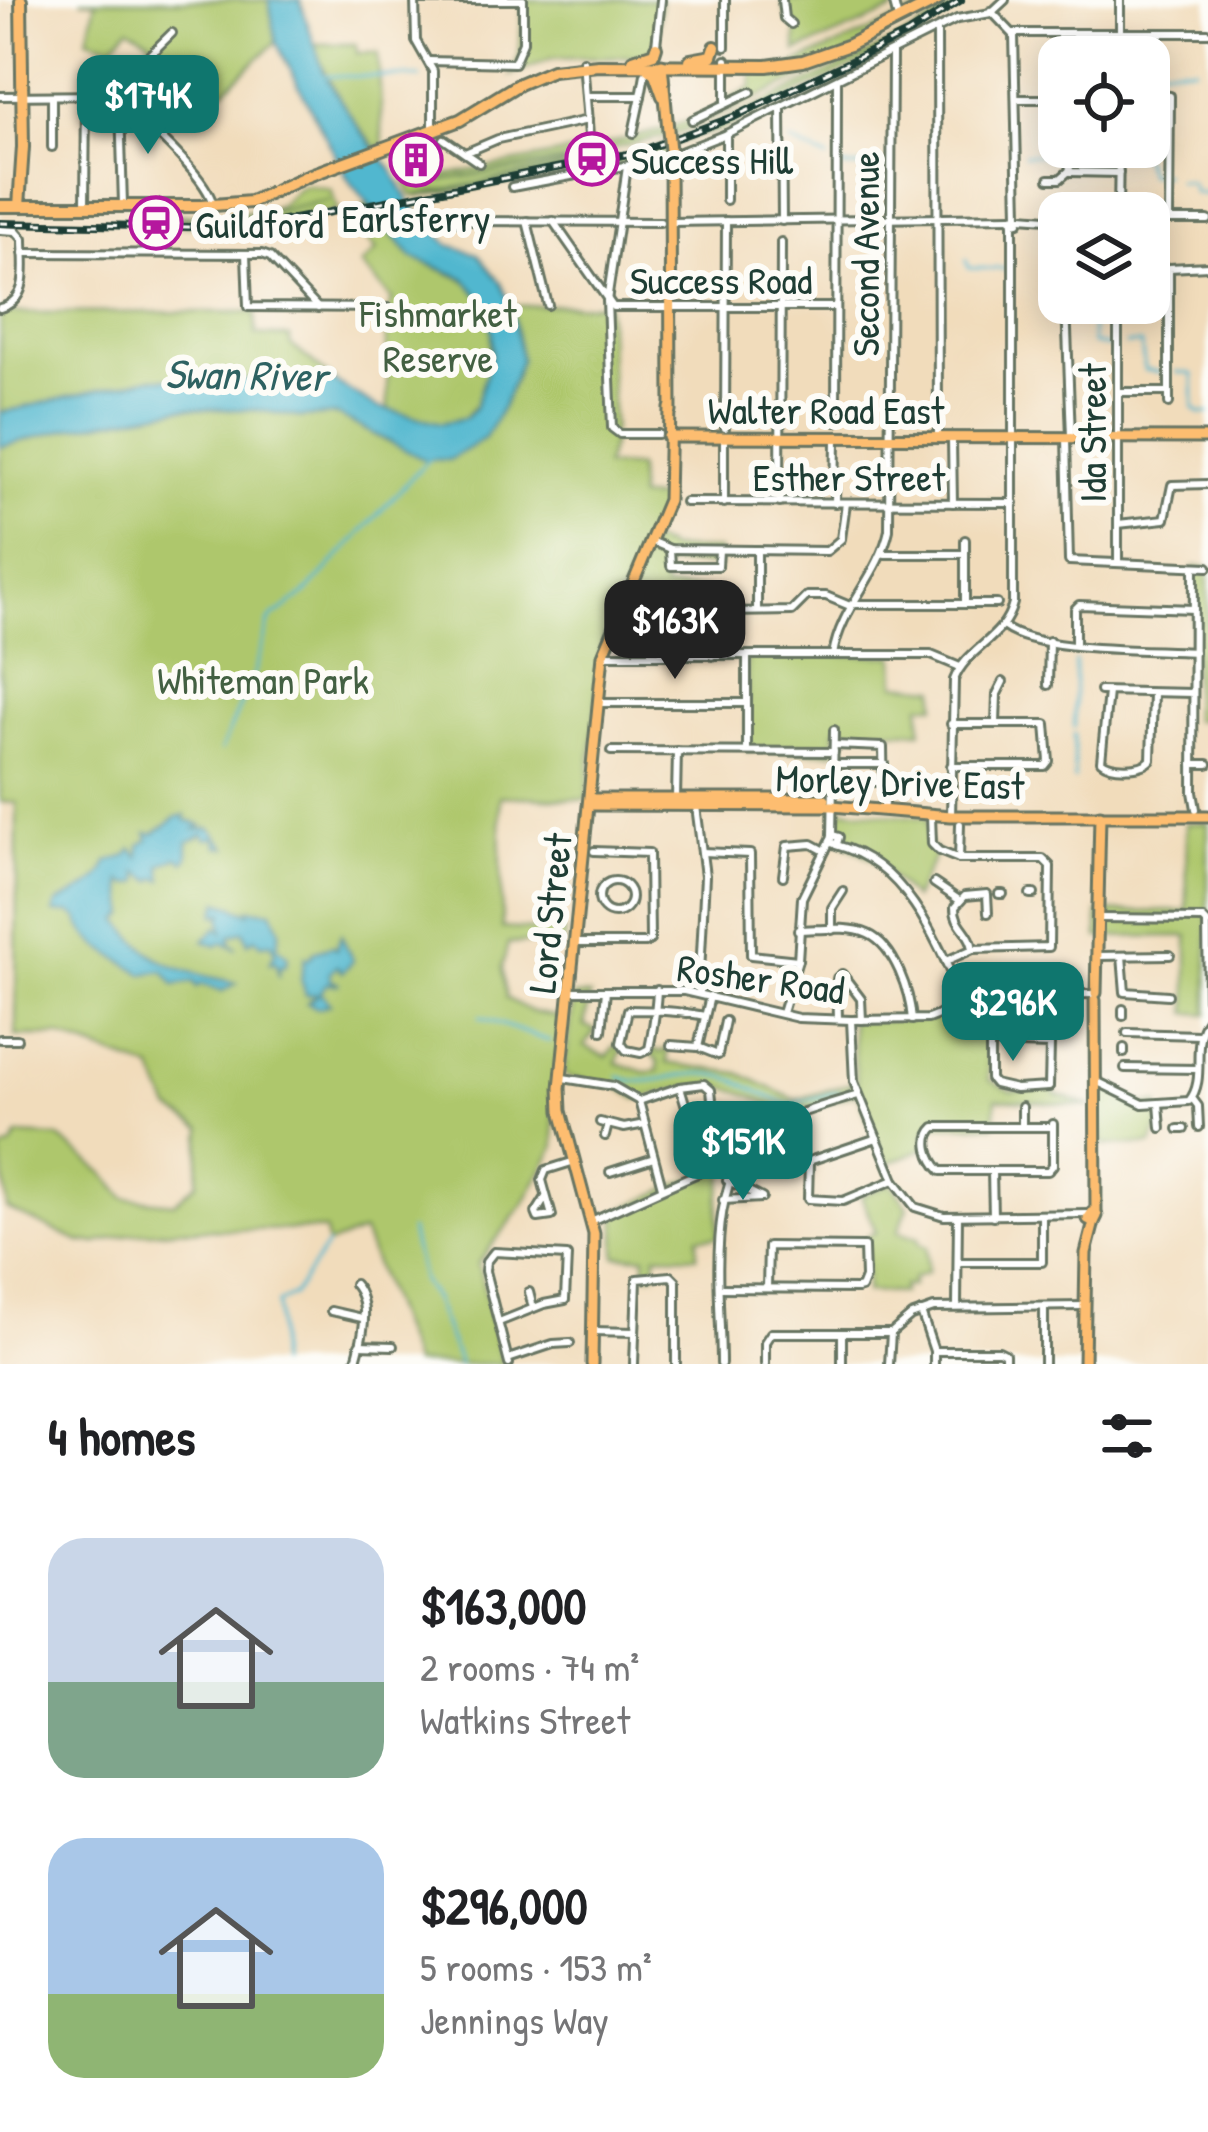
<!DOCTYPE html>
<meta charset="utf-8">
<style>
:root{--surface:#fff;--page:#f2f2f2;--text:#202124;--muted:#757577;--accent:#0f766e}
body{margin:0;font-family:"Patrick Hand",sans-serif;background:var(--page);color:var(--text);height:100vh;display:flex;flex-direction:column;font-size:45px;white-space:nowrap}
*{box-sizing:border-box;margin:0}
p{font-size:39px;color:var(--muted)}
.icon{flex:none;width:66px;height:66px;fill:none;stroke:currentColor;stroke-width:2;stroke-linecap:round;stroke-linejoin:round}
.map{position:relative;height:1364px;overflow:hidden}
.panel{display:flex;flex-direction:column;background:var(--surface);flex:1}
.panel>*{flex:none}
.buttons{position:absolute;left:1038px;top:36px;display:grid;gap:24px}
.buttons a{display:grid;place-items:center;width:132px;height:132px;border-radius:24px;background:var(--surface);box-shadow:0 6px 30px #0003;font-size:60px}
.price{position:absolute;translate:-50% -102px;padding:0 27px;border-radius:24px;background:var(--accent);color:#fff;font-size:39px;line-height:78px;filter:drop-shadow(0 3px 6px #0008)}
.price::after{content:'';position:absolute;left:50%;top:72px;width:36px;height:27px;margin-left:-18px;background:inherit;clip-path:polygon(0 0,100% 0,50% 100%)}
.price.current{background:#222;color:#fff}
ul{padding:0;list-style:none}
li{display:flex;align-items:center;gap:36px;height:300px;padding:0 48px}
li span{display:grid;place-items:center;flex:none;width:336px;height:240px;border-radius:36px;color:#555}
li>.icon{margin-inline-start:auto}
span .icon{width:144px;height:144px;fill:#fffc;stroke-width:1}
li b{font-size:51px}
h2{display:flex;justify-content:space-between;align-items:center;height:144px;padding:0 48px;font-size:51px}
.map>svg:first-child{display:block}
</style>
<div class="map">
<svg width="1208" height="1364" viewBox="0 0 1208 1364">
<rect width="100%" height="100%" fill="#fdfcf7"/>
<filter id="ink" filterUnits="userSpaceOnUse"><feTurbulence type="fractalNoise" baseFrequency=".00833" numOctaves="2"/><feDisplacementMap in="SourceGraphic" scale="24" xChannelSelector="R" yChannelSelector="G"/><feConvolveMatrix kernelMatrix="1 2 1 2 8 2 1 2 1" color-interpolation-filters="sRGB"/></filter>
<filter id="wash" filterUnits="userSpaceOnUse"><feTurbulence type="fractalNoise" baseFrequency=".004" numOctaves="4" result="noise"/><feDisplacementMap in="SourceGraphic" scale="48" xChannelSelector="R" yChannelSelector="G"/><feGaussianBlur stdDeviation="2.7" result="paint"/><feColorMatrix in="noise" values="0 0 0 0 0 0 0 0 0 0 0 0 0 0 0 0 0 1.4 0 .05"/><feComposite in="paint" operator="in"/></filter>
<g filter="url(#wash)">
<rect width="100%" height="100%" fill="#f1dcbb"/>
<g fill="#aec76c" stroke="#668250" stroke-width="3">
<polygon points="80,0 269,0 276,42 201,111 151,62 150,40 129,28 112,45 88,38 96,1"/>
<polygon points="523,0 661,0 656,47 643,56 552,58 511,75 519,56"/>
<polygon points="782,0 893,0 893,11 796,52 796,25 788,23"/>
<path d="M944 0 823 68 685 131 564 161 415 184 564 163 565 166 412 196 406 182C516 162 625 147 730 107L729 98 752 88V69L790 66Z"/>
<polygon points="962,2 944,19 849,69 721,130 663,147 640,160 661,150 667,152 668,156 662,159 416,197 635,154 699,134 913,32"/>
<path d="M313 44H356L357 53H378L383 145 376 148C348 117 328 82 313 44Z"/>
<path d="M307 185 330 189 338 210 251 223 180 225V221L236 220 330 200 237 217 136 218V214C157 216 258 215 277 206 290 200 291 189 307 185Z"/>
<polygon points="367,206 412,257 471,283 483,300 492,331 488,369 478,402 465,418 441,423 388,411 386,317 392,299 361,265 377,250 344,215"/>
<path d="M607 304 613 430 610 438 613 439 605 466 637 467 638 498H664L663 507 615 606 601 650 587 800 500 796 502 928 565 932 564 944 508 943 502 968 506 998 532 1012 562 1018 553 1097 555 1147 524 1204 478 1263 502 1364H413L363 1232 327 1245 325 1230 181 1229 130 1234 97 1243 80 1242 7 1209C7 1201 3 1157 0 1151L12 1146 18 1135 58 1137 103 1172 125 1198 174 1203 197 1183 202 1129 170 1109 153 1070 59 1036H16L17 803 0 802V447L66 429 180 408 260 410 298 417 337 415 388 442 485 438C514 376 528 379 511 306Z"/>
<polygon points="255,312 256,335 290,337 290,344 335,381 150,378 0,413 0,313"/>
<polygon points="651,541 670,549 719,550 719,565 669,565 664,570 664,589 707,589 712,610 656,613 626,597"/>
<polygon points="1194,567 1208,567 1208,720 1193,720"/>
<polygon points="895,655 896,684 936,688 936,705 921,705 921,731 835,730 834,752 747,751 747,656"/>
<polygon points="841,809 927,818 928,843 937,852 913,899 876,861 843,843 836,833 837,812"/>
<polygon points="1186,823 1208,823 1208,1014 1188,1013 1188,936 1098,937 1098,912 1187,911"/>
<path d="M574 996H590L584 1026 596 1030 584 1046 607 1057 618 1042 621 1050 617 1063 645 1072 658 1071V1061L651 1054 654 1049 661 1053 664 1049 668 1051 667 1063 739 1073 796 1100 852 1083 855 1094 789 1115C725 1080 708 1079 638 1099L614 1085 568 1077 564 1074Z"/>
<polygon points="986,1001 989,1080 1012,1091 1054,1087 1055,1094 1094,1107 996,1099 994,1125 931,1125 925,1132 925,1148 886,1164 858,1095 851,1021 928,1020"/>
<polygon points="1102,1086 1143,1104 1159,1104 1160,1124 1152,1145 1102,1145"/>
<polygon points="726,1167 719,1198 718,1237 698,1237 697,1256 656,1255 655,1274 645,1274 645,1256 616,1256 616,1212 715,1168"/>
<polygon points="891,1183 908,1207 898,1232 919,1238 919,1244 927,1247 927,1272 912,1279 912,1286 903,1286 902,1293 866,1292 866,1237 876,1232 861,1196"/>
</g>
<g fill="#51b7cf" stroke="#387a82" stroke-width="3">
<polygon points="269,0 300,0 325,76 362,133 393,171 409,202 449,245 478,254 501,283 511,306 521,359 503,406 485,438 449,460 423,459 337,415 298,417 260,410 180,408 66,429 0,447 0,413 150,378 279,382 328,378 377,407 441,423 465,418 475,408 492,355 492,331 483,300 464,278 412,257 348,179 276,42"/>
<path d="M186 815 185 820 201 825 196 829 210 828 227 847 218 846 216 838 206 839 203 834 188 842V857L184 862 178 857 161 865 163 880 156 878 153 881 138 872 140 882 129 885 122 881 127 915 120 921C157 970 183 970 236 983L222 991 202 984 197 987 194 982 175 985 164 971 143 974C121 958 84 944 78 918L70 913H54L57 903C77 893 100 885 108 862L127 856 132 849 139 857 140 845 149 840 147 833 154 834 177 817Z"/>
<polygon points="219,901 249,913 249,909 272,911 280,930 277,947 288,956 286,965 279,967 279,977 276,962 270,963 275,953 272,943 261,944 255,938 248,943 244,931 231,935 230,943 237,949 223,942 217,946 204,941 217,927 223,932 221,916 225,912 215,915"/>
<polygon points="341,935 353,961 342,972 337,966 330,972 330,980 340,984 326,984 321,992 330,1004 318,1008 307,1003 319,994 306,995 301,979 305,957 309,959 315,951 332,946 336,949"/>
</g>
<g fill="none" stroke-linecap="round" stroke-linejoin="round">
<g stroke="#51b7cf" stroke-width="3">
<polyline points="1149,67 1195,67"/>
<polyline points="325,76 420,77"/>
<polyline points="1044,91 1046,67 1059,67"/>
<polyline points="790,142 828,159"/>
<polyline points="1024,155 1059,155"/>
<polyline points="1076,155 1112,156"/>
<polyline points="1126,156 1143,158 1148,174 1164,174"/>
<polyline points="841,167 883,167"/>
<polyline points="1177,181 1190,182 1194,193 1208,194"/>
<polyline points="966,260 969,268 1007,269"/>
<polyline points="1073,319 1091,320 1093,344 1111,347"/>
<polyline points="1126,344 1141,344 1145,370 1160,372"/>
<polyline points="1177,372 1193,374 1194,408 1200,413 1208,413"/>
<polyline points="1074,727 1075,661"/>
<polyline points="1074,734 1074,779"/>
<polyline points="221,750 255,671 270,619 305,594 431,456"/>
<polyline points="480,1017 549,1041"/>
<path d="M619 1077C647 1089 678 1071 707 1074 739 1076 761 1097 790 1105L839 1092"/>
<polyline points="410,1230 422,1281 434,1300 459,1364"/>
<polyline points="277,1364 278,1303 293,1295 327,1245"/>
</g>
</g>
</g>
<g filter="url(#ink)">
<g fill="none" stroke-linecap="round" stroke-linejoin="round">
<g stroke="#687563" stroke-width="12">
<g id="minor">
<polyline points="782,0 784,18 791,24"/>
<polyline points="893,0 898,19"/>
<polyline points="991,11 1014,35 1018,216 1012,217 1013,223 1019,222 1018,216"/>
<polyline points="937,31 938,436"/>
<polyline points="1014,33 1208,33"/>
<polyline points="656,45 661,0"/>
<polyline points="725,47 725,0"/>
<polyline points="1120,57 1120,0"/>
<polyline points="726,60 726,102"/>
<polyline points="429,61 514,63 523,42 523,0"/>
<polyline points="583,61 590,148"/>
<polyline points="115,89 172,33"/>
<polyline points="1149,93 1170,96 1169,220"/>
<polyline points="0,96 110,95"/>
<path d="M117 96 116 90H110L111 96H117C140 118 209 177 213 206"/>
<polyline points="586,96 641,96 633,133"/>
<polyline points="641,96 645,74"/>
<polyline points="1017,99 1059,99"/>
<polyline points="781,107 782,221"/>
<polyline points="692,120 751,92"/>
<polyline points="433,128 433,71 416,41 415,0 523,0"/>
<polyline points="444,139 479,163"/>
<polyline points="52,147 52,97"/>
<polyline points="1068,147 1070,172 1119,173"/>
<polyline points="465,153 498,139 588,120"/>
<polyline points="670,156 726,134 957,19 991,13 1005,0"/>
<polyline points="627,167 607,301 612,428 620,434 658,434"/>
<polyline points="1049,179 1060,179 1069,171"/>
<polyline points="512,187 662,159"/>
<polyline points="726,200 726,134"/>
<polyline points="123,204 120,107 124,102"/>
<polyline points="85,206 86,96"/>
<polyline points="1118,213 1119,147"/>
<polyline points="1021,217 1059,220"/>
<polyline points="1149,220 1208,220"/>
<polyline points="451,221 660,222"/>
<polyline points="527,221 548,305"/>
<polyline points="553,221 613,307 835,307"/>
<polyline points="671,222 1012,217"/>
<path d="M0 230 16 231 23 239C23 265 31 300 0 308"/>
<polyline points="23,253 262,254 270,257 318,308"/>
<polyline points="246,254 248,307 388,308"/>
<polyline points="1066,303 1071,437"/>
<polyline points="1119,392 1169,392"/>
<polyline points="1169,403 1169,268 1208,266"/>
<polyline points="836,422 837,81"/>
<polyline points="725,428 726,221"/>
<polyline points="1066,438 1069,561 1208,567"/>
<polyline points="724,439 724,503"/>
<polyline points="952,440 953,503"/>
<polyline points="685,502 1014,503"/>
<polyline points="780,503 781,242"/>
<polyline points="835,503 836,439"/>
<polyline points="1118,524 1165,519 1172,485 1208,484"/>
<polyline points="651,541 670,549 827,551 841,539 846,503"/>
<polyline points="670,549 671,566 718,566 719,550"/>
<polyline points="885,554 965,554"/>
<polyline points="1118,563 1118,303"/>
<polyline points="1194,567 1193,792 1196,809"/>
<polyline points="712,599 712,656"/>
<polyline points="634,603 656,613 792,611 807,596 826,596 850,606"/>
<polyline points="852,604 997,604"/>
<polyline points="965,604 965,540"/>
<polyline points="757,611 757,550"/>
<path d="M1004 627C1036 652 1150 649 1194 652"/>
<polyline points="1075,645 1075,609 1079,605 1194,609"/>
<polyline points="603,655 931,655 960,667"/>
<path d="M833 655C840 608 879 576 889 530L892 54"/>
<polyline points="747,656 747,751"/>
<polyline points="1048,685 1049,641"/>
<polyline points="1100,691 1193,693"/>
<path d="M1108 692 1101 761C1111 770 1142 770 1151 760L1153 693"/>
<polyline points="599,703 747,703"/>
<polyline points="951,724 1046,724 1049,761 1045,766 951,766"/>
<polyline points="996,724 997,694 1003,682"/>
<polyline points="834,745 883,747 884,804"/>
<polyline points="611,751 834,752"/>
<polyline points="834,764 884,764"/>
<polyline points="1193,764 1208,764"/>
<polyline points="834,782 884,782"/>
<polyline points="676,799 677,751"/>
<polyline points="696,806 705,876 699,993"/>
<polyline points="931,815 932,844 939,851 959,859 1043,859 1050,866 1049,947 973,949 946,961"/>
<path d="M951 816 954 680C967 647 1004 640 1013 603V223"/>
<polyline points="832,835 834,730"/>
<polygon points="832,835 839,837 837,844 830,843"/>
<path d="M836 845C907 863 938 943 964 1004"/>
<polyline points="702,852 750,854 751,955 798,960"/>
<polyline points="959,859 960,824"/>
<polyline points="783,876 787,846 812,844 825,851"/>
<circle cx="615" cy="897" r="16"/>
<polyline points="934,883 959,900"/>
<polyline points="999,894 1003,894"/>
<polyline points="1030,894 1034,894"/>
<polyline points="1098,918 1203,919 1207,923 1208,999"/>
<path d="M798 930C819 930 848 925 868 934 895 946 910 993 912 1020"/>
<polyline points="832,930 832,908 843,891"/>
<polyline points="576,943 645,943 650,940 649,853 594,851"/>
<path d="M973 949C971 931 954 925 955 907L965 896 987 894 988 913"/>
<polyline points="1098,956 1170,955"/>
<polyline points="1122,956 1125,992 1168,995"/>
<path d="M657 990C656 1011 653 1029 649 1049L641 1053 626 1050 621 1043 628 1010H630C656 1010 680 1011 705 1016"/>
<polyline points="571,991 684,991 798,1018 851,1020 928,1019 969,1003 1001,996 1094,994"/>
<polyline points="987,999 990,1043 1050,1045 1049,1087 1016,1089 994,1084 990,1079 990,1043"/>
<polyline points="782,1013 798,960 802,898 830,841"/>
<polyline points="1123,1016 1123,1009"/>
<polyline points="838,1019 837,978 842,974 861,999 862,1020"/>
<polyline points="851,1020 854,1082 894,1180 915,1207 944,1216 1090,1214"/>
<polyline points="602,1031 606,991"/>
<polyline points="1127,1033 1199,1035"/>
<polyline points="0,1039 17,1039"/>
<polyline points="671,1045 698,1047 718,1055 725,1021"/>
<polyline points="698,1047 710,996"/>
<polyline points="1124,1048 1124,1053"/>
<polyline points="1125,1068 1198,1069"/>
<polyline points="563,1078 613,1086 639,1101 662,1187"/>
<path d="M1098 1082 1143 1104 1189 1101C1208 1078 1189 1044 1208 1019"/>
<polyline points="1192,1098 1198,1106 1199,1127"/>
<polyline points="639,1101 680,1087 704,1084 711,1090 714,1118 691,1123 680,1087"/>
<polyline points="1159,1104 1161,1128"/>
<polyline points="600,1122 624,1128 645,1124"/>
<path d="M1053 1124V1165L1048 1171H941C930 1160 922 1139 935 1127H1053"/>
<polyline points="1022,1127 1022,1107"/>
<polyline points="1178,1129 1184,1129"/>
<polyline points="605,1136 608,1124"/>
<polyline points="877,1138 809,1161 808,1199 843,1201 894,1180"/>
<polyline points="992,1171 993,1216"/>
<polyline points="610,1172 654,1158"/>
<polyline points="546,1197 536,1213 538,1218 552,1216 542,1180 546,1170 575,1161"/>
<polyline points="723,1200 762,1198 727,1180"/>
<polyline points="591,1221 718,1164 733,1166"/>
<polyline points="959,1262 1042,1262 1042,1216"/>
<path d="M354 1284C372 1304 362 1340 355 1364"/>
<polyline points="721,1288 857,1289 861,1288 865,1278 864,1247 768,1246 767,1288"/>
<polyline points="529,1292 533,1308"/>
<polyline points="957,1306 958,1216"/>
<polyline points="331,1311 362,1318"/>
<polyline points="921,1312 934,1351 934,1364"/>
<polyline points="499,1322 544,1304 565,1300 567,1256 494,1252 486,1262 485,1271 509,1364"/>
<polyline points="593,1331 635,1332"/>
<polyline points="359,1345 393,1346"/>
<polyline points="934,1351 999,1351 1005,1354 1005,1364"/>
<polyline points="508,1359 553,1344 570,1343"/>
<polyline points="634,1364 637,1279 671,1276 676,1281 676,1364"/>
<path d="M721 1364C721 1291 701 1171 770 1128 796 1112 829 1104 858 1095"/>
<polyline points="765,1364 765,1342 771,1333 891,1333"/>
<polyline points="842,1364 842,1333"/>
<polyline points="889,1364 891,1333 911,1316 934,1308 1085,1306"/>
<polyline points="1044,1364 1044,1307"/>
</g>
</g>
<g stroke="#687563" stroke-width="15">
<g id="major">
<polyline points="662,64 668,130"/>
<polyline points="670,150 671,412"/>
<polyline points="668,437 1208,438"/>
<polyline points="590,799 825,799"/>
<polyline points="590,805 832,806 951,816 1208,816"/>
<polyline points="1096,993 1100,815"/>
<polyline points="1095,1000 1096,1215"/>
<polygon points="1092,1213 1097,1216 1094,1222 1088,1219"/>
<polyline points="592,1364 594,1234 561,1111 560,1088 603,655 668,500 670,408"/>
<polyline points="1084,1364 1086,1253 1094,1222"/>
</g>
</g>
<g stroke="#687563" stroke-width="16">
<g id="highway">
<polyline points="633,60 654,53 656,47"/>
<polyline points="690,60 712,56 715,47"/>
<polyline points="646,66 655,74 663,96"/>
<polyline points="0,206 201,206 251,202 305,177 460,120 519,84 552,70 598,65 767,66 803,61 849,45 938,0"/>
<polyline points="19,206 23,147 21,0"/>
</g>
</g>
<use href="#minor" stroke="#fff" stroke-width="6"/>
<use href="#major" stroke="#fdbd6f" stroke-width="9"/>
<use href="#highway" stroke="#fdbd6f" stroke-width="10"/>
<g stroke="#1f3d34" stroke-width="8">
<polyline id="rail" points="0,223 188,227 274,223 638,152 736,116 909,33 961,0"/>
</g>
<use href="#rail" stroke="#fdfcf7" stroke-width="3" stroke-dasharray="9" stroke-linecap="butt"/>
<g stroke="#687563" stroke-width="15" stroke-linecap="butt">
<polyline id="major-bridge" points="668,130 670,150"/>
</g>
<use href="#major-bridge" stroke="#fdbd6f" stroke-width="9"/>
</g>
</g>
<defs>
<g id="station-ring" transform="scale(2.7)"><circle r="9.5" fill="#fdfcf7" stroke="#b5179e" stroke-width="1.5"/><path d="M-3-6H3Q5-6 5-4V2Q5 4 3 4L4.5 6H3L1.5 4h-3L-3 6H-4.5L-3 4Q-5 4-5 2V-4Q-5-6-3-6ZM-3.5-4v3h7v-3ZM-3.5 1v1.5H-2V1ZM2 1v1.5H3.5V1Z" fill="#b5179e"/></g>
<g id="building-ring" transform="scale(2.7)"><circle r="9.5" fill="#fdfcf7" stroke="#b5179e" stroke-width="1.5"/><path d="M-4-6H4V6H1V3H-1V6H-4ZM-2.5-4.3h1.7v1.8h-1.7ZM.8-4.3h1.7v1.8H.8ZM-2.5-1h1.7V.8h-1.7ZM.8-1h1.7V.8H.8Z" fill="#b5179e"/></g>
</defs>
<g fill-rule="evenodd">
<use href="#station-ring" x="592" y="159"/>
<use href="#building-ring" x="416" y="160"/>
<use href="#station-ring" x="156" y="223"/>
</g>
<g text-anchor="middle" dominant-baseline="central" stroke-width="12" stroke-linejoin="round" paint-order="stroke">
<g font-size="39" fill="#1f3d34" stroke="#fdfcf7" text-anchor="start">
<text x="631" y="159">Success Hill</text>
<text x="416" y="217" text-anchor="middle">Earlsferry</text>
<text x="195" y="223">Guildford</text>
</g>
<g font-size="39" fill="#1f3d34" stroke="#fdfcf7">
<text transform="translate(864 254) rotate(-90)">Second Avenue</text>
<text x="721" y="279">Success Road</text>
<text x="826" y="409">Walter Road East</text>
<text transform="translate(1091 433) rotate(-90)">Ida Street</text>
<text x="849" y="476">Esther Street</text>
<text transform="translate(900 781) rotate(2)">Morley Drive East</text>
<text transform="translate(549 913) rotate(-84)">Lord Street</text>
<text transform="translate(761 978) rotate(8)">Rosher Road</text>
</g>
<g font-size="39" fill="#436042" stroke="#fdfcf7">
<text x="438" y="312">Fishmarket<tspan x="438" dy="45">Reserve</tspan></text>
<text x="263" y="679">Whiteman Park</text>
</g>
<g font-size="42" font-style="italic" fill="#2e6262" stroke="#fdfcf7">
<text transform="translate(246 374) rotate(1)">Swan River</text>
</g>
</g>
</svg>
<div class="buttons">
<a><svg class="icon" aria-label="locate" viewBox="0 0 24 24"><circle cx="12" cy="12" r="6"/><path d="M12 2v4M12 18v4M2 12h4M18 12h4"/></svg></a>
<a><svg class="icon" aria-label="layers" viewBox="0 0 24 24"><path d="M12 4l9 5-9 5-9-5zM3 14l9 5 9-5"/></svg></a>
</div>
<b class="price" style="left:148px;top:157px">$174K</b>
<b class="price current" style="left:675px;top:682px">$163K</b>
<b class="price" style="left:1013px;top:1064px">$296K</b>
<b class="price" style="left:743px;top:1203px">$151K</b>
</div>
<section class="panel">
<h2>4 homes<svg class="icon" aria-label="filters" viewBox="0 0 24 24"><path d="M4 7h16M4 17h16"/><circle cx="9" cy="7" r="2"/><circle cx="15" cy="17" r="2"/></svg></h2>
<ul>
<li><span style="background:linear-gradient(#c9d6e8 60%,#7fa58c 0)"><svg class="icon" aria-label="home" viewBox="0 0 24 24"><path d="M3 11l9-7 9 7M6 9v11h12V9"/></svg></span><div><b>$163,000</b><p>2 rooms · 74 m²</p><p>Watkins Street</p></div></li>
<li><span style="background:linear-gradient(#a9c7e8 65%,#8fb573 0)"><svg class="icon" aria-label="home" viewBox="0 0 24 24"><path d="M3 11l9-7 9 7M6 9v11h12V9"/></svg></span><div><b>$296,000</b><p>5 rooms · 153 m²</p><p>Jennings Way</p></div></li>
</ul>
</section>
